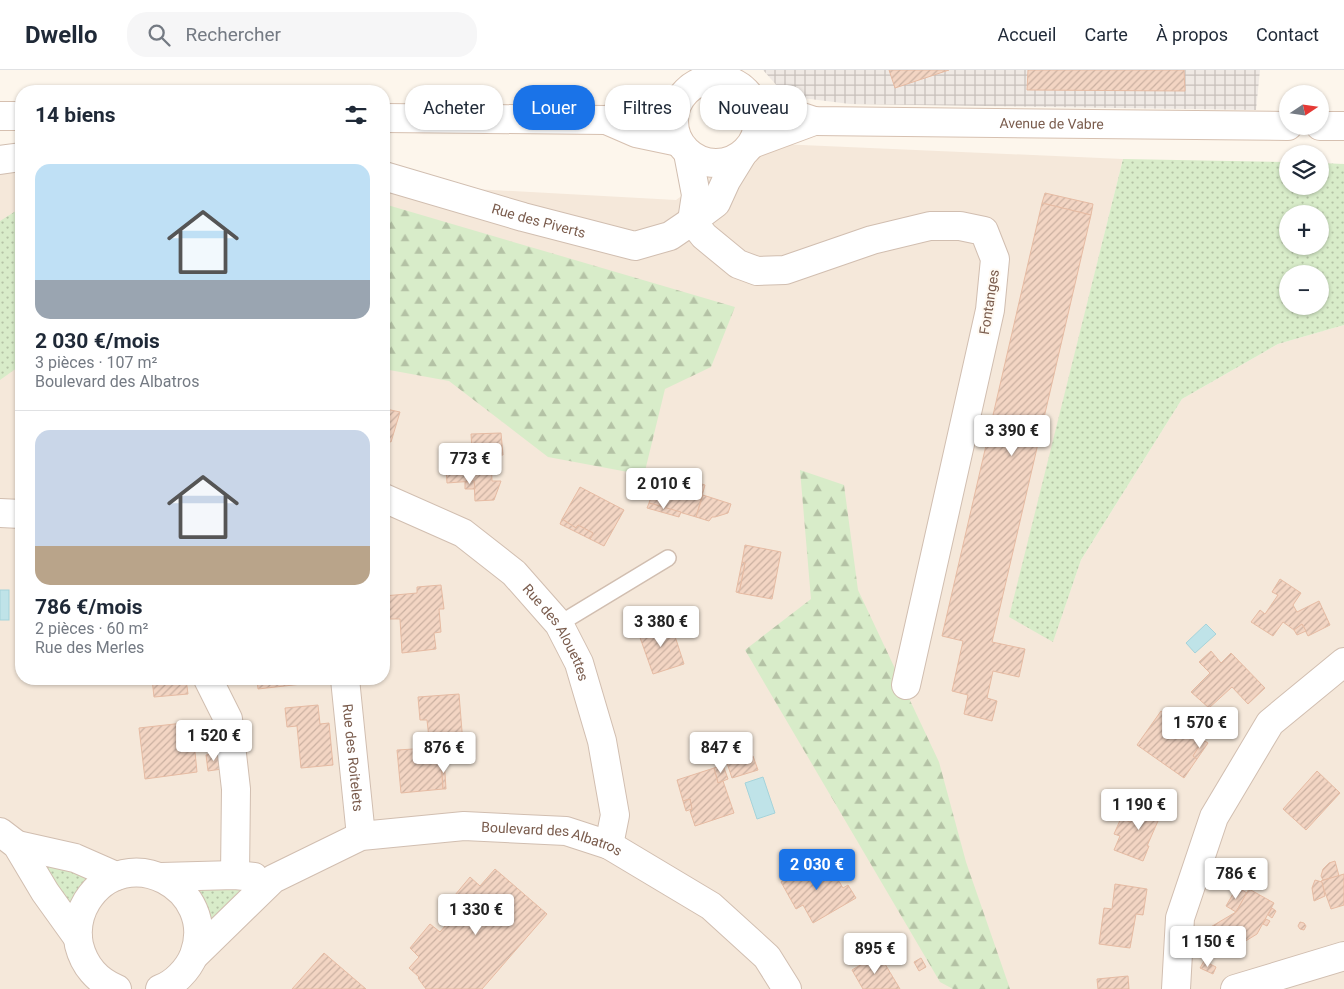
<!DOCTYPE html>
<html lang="fr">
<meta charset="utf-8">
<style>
:root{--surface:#fff;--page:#f6f6f7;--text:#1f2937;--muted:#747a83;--line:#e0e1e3;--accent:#1a73e8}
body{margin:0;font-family:Roboto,sans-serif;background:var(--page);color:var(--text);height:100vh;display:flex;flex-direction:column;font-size:19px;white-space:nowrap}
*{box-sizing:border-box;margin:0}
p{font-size:16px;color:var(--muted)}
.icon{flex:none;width:28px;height:28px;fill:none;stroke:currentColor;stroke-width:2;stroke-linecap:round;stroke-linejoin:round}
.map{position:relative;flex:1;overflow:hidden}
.drawer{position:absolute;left:15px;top:15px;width:375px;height:600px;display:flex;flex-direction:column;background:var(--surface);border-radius:20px;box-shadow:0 1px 4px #0004}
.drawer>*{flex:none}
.hud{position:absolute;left:405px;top:15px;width:475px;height:45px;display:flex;gap:10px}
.needle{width:32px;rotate:77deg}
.controls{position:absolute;left:1279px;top:15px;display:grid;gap:10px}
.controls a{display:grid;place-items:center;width:50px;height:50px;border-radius:50%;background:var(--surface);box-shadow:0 1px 4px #0004;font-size:25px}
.price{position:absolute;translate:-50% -42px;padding:0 11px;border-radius:5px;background:#fff;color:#222;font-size:16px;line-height:32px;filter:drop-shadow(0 1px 2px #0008)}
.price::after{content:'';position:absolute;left:50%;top:30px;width:15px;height:11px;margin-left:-8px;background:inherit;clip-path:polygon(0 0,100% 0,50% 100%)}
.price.active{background:var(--accent);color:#fff}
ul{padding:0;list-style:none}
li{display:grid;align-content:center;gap:10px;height:265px;padding:0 20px}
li+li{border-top:1px solid var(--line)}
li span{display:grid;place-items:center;height:155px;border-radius:15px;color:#555}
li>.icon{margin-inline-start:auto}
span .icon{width:90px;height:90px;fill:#fffc;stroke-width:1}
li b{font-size:21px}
h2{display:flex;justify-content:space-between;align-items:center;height:60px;padding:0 20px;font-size:21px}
.pill{padding:0 18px;border-radius:20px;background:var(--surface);box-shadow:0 1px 4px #0004;font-size:18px;line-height:45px}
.pill.active{background:var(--accent);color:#fff}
header{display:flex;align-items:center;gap:30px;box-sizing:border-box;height:70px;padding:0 25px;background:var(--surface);border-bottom:1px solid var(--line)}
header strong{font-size:24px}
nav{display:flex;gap:28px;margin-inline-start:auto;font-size:18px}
.search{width:350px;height:45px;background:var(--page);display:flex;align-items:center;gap:12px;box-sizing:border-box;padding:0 18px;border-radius:20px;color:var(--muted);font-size:19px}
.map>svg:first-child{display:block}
</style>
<header>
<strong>Dwello</strong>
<div class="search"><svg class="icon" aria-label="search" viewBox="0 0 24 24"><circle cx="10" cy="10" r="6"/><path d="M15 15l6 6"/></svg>Rechercher</div>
<nav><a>Accueil</a><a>Carte</a><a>À propos</a><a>Contact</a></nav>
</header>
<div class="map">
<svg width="1344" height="919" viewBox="0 0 1344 919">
<defs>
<pattern id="industrial-grid" width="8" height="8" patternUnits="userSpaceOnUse" patternTransform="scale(1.25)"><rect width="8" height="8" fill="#efe9e4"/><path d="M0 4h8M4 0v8" fill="none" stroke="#c7c0bb"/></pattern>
<pattern id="grass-dots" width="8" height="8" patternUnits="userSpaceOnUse" patternTransform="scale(1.25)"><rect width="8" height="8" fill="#d8ecc9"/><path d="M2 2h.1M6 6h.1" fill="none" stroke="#b4c2a5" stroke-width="1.8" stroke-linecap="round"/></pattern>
<pattern id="forest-firs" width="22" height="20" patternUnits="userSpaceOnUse" patternTransform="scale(1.25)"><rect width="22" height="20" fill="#d8ecc9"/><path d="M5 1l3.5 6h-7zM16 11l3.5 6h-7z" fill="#b4c2a5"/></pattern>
<pattern id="building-hatch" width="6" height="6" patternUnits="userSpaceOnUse" patternTransform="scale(1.25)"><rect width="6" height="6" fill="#f3d5c3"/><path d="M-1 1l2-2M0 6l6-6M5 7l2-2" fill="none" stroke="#cab0a1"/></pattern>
</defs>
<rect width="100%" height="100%" fill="#fdf6ec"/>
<polygon fill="#f5e8da" points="755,73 1123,89 1010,547 1053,571 1081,490 1182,329 1278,274 1344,255 1344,919 0,919 0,103 21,98 21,609 384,609 384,114 676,130"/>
<polygon fill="url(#industrial-grid)" points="763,0 1260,0 1256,40 850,34 786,26"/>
<g fill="url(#grass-dots)" fill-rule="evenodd">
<path d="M1123 89 1287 92 1288 116H1320V93L1344 94V255L1278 274 1182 329 1081 490 1053 572 1009 547ZM1288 144H1320V176H1288ZM1288 204H1320V236H1288Z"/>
<polygon points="21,136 21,295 0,310 0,151 19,139"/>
<polygon points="36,785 93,807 72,838"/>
<polygon points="255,813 208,855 193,819"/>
</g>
<g fill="url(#forest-firs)">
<polygon points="384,134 735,237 711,297 665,319 644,405 548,387 449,311 384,299"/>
<polygon points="800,400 844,415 858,520 939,692 966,792 1010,919 953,919 940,912 745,580 811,529"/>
</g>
<g fill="#bfe3e8" stroke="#a5d3da">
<rect x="0" y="520" width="9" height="30"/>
<polygon points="1206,554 1216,564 1195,583 1186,573"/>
<polygon points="763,707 775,743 757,749 745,713"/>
</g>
<g fill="url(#building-hatch)" stroke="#e6bba3">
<polygon points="889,0 949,0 895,18"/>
<polygon points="1028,0 1184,0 1185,21 1027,20"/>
<polygon points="1045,123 1093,134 1091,145 1042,133"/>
<polygon points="1042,133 1091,145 992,572 1025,579 1019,607 993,601 987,628 997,631 992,651 964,644 968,625 952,621 963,571 942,566"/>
<polygon points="384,321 389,322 386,339 400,342 391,372 384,370"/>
<polygon points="501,363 503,385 491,386 492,411 501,411 494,430 475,431 474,411 447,413 445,386 468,385 472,379 471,364"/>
<polygon points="659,401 705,415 696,447 649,433"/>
<polygon points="474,411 475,419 465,419 465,412"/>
<polygon points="580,417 624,440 604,476 590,469 593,463 578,455 576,458 562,449"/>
<polygon points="703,425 731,434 728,443 715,447 712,447 709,451 696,447"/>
<polygon points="649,433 681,442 679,447 647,438"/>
<polygon points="562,449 576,458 578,455 593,463 590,469 560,454"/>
<polygon points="745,475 781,482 772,529 739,523 745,493 742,492"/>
<polygon points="742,492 745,493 739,523 736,522"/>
<polygon points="21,494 21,550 20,550 18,495"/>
<polygon points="1280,509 1301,523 1293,535 1297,542 1319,531 1330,555 1308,566 1302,554 1294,560 1283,552 1273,566 1251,552 1260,540 1265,544 1278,525 1272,522"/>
<polygon points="441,515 444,539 439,539 441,562 434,563 436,579 402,583 400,549 386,549 385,542 384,542 384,526 417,523 417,517"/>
<polygon points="670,551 684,594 653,604 638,562"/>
<polygon points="1302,554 1306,561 1297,565 1294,560"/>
<polygon points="1211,581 1221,593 1231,583 1265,618 1248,634 1232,617 1209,638 1191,622 1210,603 1199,592"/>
<polygon points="152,609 186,609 188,624 154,627"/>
<polygon points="257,609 301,609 302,614 258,619"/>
<polygon points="459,624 464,686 441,688 443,719 401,723 397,680 430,678 427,650 420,650 418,627"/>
<polygon points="318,635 320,654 329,653 333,695 301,698 297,656 287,657 285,638"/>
<polygon points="1161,641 1203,670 1193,686 1197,689 1184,708 1137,675"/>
<polygon points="192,652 197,702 145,709 139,658"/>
<polygon points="1203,670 1208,673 1197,689 1193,686"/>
<polygon points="221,682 222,699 208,701 206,685"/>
<polygon points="753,686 758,700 732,708 727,693"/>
<polygon points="441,688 444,688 446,719 443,719"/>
<polygon points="723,695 728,709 718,713 714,698"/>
<polygon points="714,698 718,713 723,711 734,743 695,756 690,741 692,739 690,729 683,731 677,710"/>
<polygon points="1317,701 1340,723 1306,760 1283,739"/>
<polygon points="1141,726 1147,728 1139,749 1133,747"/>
<polygon points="1147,728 1165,735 1147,776 1149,776 1143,791 1114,780 1120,766 1114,764 1121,748 1130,752 1133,747 1139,749"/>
<polygon points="690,729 692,739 686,741 683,731"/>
<polygon points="821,790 830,806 834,803 843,818 848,815 856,828 813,853 803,835 796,839 781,812 813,792 814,794"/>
<polygon points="1335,791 1339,806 1323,810 1321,806 1323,799 1329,793"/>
<polygon points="495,799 547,844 482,919 426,919 418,908 419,907 409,898 419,887 410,878 430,854 440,862 459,840 450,831 470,807 480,816"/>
<polygon points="1344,804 1344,835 1331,839 1321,811"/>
<polygon points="1315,810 1322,812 1325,826 1314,831 1312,818"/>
<polygon points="1115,814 1147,819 1143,845 1136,844 1130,878 1099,874 1104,838 1112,839"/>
<polygon points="1237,817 1247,823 1236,842 1226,836"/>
<polygon points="1249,819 1274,833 1257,864 1226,883 1209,858 1236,842"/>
<polygon points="1272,838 1276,841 1272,848 1268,845"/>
<polygon points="1266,849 1270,851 1267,856 1263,854"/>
<polygon points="1300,852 1304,853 1306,856 1304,860 1300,859 1298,856"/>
<polygon points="324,883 366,919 292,919"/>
<polygon points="879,884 900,919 863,919 852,900"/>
<polygon points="921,888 926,897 919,901 914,892"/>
<polygon points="1204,891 1216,897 1213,904 1200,898"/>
<polygon points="1128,906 1129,919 1098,919 1097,909"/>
</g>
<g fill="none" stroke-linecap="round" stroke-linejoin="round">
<g stroke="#d1beb0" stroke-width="18">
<polyline id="lane" points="559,554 668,488"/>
</g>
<g stroke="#d1beb0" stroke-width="30">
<g id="street">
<polyline points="688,83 696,125 692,151"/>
<polyline points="0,90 21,87"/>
<path id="s1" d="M384 106 523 147 635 176 670 166 692 151 716 133 726 111 742 85"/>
<polyline points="692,151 704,166 738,194 757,201 785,200 872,170 930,156 960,156 984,161 995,189 990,240 906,615"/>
<path id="s2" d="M384 428 463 463 514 503 559 554 579 593 602 671 615 745 609 775"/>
<polyline points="0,443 21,444"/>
<polyline points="208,609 228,649 236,719 235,805"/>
<path id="s3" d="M345 609 361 766"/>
<polyline points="0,762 17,775 45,822 78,868"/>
<polyline points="17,775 75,788 116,806"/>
<polyline points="161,807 235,805 254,807"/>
<path id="s4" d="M194 886 273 809 361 766 464 756 566 761 609 775 711 836 767 887 787 919"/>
<path d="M117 919C97 911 84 895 79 875 76 860 79 844 87 831 126 769 219 818 194 885 188 900 174 914 160 919"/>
<polyline points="1176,919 1180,848 1214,747 1270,653 1344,592"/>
<polyline points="1235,919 1344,886"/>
</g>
</g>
<g stroke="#d6c0b0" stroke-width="30">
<g id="secondary">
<circle cx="716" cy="51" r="42"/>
<path id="s5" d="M756 35 775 38 814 51 1288 56"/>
<polyline points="0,46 21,46"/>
<polyline points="384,48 606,50 635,41 678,32"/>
<polyline points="606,50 636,63 679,72"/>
<polyline points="1320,56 1344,56"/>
<polyline points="752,74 814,51"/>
</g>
</g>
<use href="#lane" stroke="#fff" stroke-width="15"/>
<use href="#street" stroke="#fff" stroke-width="28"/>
<use href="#secondary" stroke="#fff" stroke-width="28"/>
</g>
<g text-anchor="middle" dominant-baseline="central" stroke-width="4" stroke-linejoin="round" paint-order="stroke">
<g font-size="14" fill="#7a5c4d" stroke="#fffaf3">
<text stroke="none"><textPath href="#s5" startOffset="298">Avenue de Vabre</textPath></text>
<text stroke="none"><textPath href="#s1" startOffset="161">Rue des Piverts</textPath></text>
<text transform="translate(989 232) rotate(-81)">Fontanges</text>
<text stroke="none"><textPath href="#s2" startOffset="225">Rue des Alouettes</textPath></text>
<text stroke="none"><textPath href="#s3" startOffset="79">Rue des Roitelets</textPath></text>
<text stroke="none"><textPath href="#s4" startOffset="401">Boulevard des Albatros</textPath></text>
</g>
</g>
</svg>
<div class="controls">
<a><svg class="needle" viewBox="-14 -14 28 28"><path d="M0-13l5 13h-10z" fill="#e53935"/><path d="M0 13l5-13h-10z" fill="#747a83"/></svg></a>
<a><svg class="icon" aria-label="layers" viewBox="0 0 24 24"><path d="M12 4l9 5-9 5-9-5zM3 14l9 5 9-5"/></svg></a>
<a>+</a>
<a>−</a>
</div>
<b class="price" style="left:1012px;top:387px">3 390 €</b>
<b class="price" style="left:470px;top:415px">773 €</b>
<b class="price" style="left:664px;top:440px">2 010 €</b>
<b class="price" style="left:661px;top:578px">3 380 €</b>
<b class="price" style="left:1200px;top:679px">1 570 €</b>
<b class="price" style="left:214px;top:692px">1 520 €</b>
<b class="price" style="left:444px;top:704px">876 €</b>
<b class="price" style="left:721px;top:704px">847 €</b>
<b class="price" style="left:1139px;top:761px">1 190 €</b>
<b class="price active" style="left:817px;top:821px">2 030 €</b>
<b class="price" style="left:1236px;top:830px">786 €</b>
<b class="price" style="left:476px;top:866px">1 330 €</b>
<b class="price" style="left:1208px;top:898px">1 150 €</b>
<b class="price" style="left:875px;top:905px">895 €</b>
<div class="hud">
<a class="pill">Acheter</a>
<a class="pill active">Louer</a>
<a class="pill">Filtres</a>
<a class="pill">Nouveau</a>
</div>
<section class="drawer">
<h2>14 biens<svg class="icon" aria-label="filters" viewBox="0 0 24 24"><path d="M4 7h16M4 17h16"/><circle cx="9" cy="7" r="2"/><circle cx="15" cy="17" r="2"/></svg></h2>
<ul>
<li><span style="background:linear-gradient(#bfe0f5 75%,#9aa5b1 0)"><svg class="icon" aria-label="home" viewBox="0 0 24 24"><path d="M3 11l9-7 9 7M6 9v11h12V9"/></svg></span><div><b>2 030 €/mois</b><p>3 pièces · 107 m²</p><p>Boulevard des Albatros</p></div></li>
<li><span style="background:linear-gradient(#c9d6e8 75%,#b9a48a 0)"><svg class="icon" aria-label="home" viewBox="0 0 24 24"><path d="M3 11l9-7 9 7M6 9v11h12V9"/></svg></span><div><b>786 €/mois</b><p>2 pièces · 60 m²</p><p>Rue des Merles</p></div></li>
</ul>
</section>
</div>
